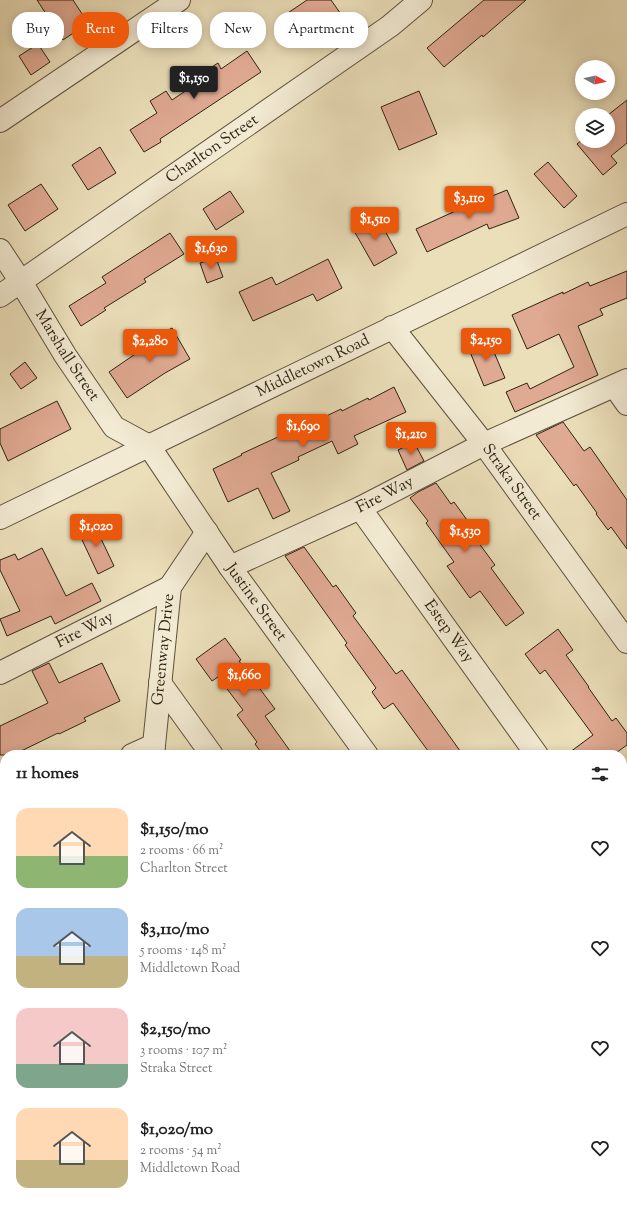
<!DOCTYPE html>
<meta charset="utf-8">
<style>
:root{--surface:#fff;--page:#f6f6f6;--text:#222;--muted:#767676;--accent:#ea580c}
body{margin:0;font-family:"Sorts Mill Goudy",serif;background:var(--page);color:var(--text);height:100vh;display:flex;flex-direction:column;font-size:15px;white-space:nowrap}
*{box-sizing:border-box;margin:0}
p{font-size:13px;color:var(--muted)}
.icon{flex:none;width:22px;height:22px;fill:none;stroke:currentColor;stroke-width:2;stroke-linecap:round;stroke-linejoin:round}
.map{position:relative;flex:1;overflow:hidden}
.panel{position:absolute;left:0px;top:750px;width:627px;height:456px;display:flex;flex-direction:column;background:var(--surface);border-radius:16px 16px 0 0;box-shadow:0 2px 10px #0003}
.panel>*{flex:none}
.top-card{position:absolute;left:12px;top:12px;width:400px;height:36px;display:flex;gap:8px}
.needle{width:26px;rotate:98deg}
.controls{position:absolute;left:575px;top:60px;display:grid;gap:8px}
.controls a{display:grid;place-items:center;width:40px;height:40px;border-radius:50%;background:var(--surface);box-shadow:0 2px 10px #0003;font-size:20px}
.price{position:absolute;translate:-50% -34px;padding:0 9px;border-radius:4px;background:var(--accent);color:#fff;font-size:13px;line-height:26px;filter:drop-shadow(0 1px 2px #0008)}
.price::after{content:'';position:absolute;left:50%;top:24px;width:12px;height:9px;margin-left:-6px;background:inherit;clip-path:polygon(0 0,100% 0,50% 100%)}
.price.active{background:#222;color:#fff}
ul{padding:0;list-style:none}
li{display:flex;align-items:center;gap:12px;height:100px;padding:0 16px}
li span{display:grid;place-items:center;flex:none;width:112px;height:80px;border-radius:12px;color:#555}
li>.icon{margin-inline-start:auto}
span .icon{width:48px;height:48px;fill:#fffc;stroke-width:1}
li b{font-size:17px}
h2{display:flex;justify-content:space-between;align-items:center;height:48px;padding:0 16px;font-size:17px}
.chip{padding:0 14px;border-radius:16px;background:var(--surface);box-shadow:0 2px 10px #0003;font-size:14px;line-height:36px}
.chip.active{background:var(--accent);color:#fff}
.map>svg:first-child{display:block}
</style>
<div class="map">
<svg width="627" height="1206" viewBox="0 0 627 1206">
<rect width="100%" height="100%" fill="#ebdfba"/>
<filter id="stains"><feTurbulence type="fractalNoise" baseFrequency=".005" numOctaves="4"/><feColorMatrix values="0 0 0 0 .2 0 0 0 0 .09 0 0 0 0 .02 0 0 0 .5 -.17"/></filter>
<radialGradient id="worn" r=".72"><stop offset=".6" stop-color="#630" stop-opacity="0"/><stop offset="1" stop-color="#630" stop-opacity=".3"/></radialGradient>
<polygon fill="#b7c290" stroke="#727252" points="5,974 5,1201 279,1201 283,1205 282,1206 0,1206 0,976"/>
<g fill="#e0a992" stroke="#2e2314">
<polygon points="37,0 73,0 88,23 63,40"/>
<polygon points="307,0 331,0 343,17 329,27 326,23 293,45 276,21"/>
<polygon points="484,0 526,0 483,37 482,35 444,67 427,48"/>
<polygon points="38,44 50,62 31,75 19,56"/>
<polygon points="247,51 261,72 160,139 161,142 144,152 130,130 157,113 150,101 166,91 172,100 205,78 201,74 218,63 221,69"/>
<polygon points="419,91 437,134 399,150 381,107"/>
<polygon points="627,100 627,143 611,156 617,163 603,175 577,144 582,140 582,141 608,141 608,115"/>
<polygon points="100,147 116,173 88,190 72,165"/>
<polygon points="548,162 577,196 564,208 534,174"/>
<polygon points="41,184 58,209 25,231 8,205"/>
<polygon points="507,190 519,218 489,229 487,224 427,252 416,229 462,208"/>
<polygon points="230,191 244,212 216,230 203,209"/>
<polygon points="377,216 397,253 374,266 353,229"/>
<polygon points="170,233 184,254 144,279 146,282 104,308 106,310 81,326 69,306 106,283 102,277"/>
<polygon points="216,258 223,277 207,283 200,263"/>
<polygon points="328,259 342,288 317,301 313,294 253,321 239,292 272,277 276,285"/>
<polygon points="627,271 627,298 600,309 603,315 578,326 598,375 515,412 506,392 527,383 530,389 574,367 559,334 527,349 512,315 563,292 563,294 588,282 590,286"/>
<polygon points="172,328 190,359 165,373 127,398 109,372 150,344 148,341"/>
<polygon points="488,338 505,378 484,386 468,347"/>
<polygon points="25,362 37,378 21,389 10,374"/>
<polygon points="394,387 406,412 354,436 358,444 338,454 332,441 298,457 299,460 271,473 290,511 273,519 258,488 228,502 213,469 242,455 241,454 291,431 290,429 314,418 316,421 341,409 342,411 368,398 369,400"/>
<polygon points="57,401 71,429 8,461 0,443 0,429"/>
<polygon points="563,422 584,451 590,447 627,500 627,549 611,527 608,530 596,514 597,513 576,484 574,486 536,435"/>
<polygon points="414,442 424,461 407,470 398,450"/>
<polygon points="436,483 451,504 454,502 467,520 464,523 495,565 491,568 524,613 506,626 480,591 470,598 447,566 454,562 426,523 428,521 410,498 418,492"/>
<polygon points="93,522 114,566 98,574 77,529"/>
<polygon points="304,547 333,587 336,585 356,613 353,616 396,674 402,670 463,755 431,755 393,703 384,709 372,692 376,688 345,645 347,643 285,556"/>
<polygon points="42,548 66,596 92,583 101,601 55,624 51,616 7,636 0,619 20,611 0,570 0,560 15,554 18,560"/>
<polygon points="558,629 573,650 566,655 589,687 588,687 612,721 616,718 627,733 627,745 613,755 566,755 593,735 545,670 540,674 525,654"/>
<polygon points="225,638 241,660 239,661 275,709 265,716 293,755 263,755 255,744 257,742 237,715 243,710 218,677 212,681 196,659"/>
<polygon points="49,663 59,683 102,663 120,701 84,718 86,721 59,734 58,733 13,755 0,755 0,726 48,703 32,671"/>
</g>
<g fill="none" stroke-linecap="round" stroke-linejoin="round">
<g stroke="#5d523e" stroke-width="24">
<g id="minor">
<polyline points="0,121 179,0"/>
<path id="s1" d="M0 250 21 282 65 355 114 427 149 446 230 567 367 755"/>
<path id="s2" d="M0 296 390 26 421 0"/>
<path id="s3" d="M392 327 484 444 627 642"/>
<polyline points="615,387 627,404"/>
<path id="s4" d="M360 508 537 755"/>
<path id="s5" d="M0 518 627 214"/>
<path id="s6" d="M230 567 360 508 484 444 627 380"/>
<path id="s7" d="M0 673 170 587"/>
<polyline points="160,683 212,755"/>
<polyline points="132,755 154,745"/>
<path id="s8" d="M153 755 170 587 207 532"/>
<polyline points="622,798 627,795"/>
<polyline points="0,818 5,815"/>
<polyline points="622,873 627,880"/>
<polyline points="0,950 5,948"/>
<polyline points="622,1104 627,1111"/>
<polyline points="379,1201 383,1206"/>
<polyline points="534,1201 538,1206"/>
</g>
</g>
<use href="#minor" stroke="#f2ead2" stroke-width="22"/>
</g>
<g text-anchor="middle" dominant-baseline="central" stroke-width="3.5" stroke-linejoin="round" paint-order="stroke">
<g font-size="16" fill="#2e2314" stroke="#f2ead2">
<text stroke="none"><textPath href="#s2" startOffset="258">Charlton Street</textPath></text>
<text stroke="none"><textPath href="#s1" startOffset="125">Marshall Street</textPath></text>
<text stroke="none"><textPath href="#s5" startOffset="348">Middletown Road</textPath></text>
<text stroke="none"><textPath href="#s3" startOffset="196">Straka Street</textPath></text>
<text stroke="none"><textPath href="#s6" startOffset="171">Fire Way</textPath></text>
<text stroke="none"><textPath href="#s1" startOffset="440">Justine Street</textPath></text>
<text stroke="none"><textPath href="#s7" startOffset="95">Fire Way</textPath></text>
<text stroke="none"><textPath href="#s4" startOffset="152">Estep Way</textPath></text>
<text stroke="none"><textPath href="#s8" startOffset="106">Greenway Drive</textPath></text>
</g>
</g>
<rect width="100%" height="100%" filter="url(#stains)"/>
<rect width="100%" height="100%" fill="url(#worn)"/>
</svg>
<div class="controls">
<a><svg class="needle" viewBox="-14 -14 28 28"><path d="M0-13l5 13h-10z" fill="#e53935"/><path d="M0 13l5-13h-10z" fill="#767676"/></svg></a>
<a><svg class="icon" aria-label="layers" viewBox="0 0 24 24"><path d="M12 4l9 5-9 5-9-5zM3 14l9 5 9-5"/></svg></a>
</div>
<b class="price active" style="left:194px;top:100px">$1,150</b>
<b class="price" style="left:469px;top:220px">$3,110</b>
<b class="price" style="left:375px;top:241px">$1,510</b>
<b class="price" style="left:211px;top:270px">$1,630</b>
<b class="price" style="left:486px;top:362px">$2,150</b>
<b class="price" style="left:150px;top:363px">$2,280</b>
<b class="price" style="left:303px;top:448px">$1,690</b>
<b class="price" style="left:411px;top:456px">$1,210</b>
<b class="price" style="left:96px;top:548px">$1,020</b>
<b class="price" style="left:465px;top:553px">$1,530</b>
<b class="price" style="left:244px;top:697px">$1,660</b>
<div class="top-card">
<a class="chip">Buy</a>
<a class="chip active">Rent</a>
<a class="chip">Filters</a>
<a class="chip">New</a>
<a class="chip">Apartment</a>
</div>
<section class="panel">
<h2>11 homes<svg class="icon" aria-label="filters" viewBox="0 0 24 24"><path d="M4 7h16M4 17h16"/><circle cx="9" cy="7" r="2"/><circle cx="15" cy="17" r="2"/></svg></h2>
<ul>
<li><span style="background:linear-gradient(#ffd9b3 60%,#8fb573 0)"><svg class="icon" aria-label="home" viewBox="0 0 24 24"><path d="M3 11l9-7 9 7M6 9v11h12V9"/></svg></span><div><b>$1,150/mo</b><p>2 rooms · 66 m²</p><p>Charlton Street</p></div><svg class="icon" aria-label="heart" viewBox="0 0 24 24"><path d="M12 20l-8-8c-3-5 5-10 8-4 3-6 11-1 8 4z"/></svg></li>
<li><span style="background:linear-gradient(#a9c7e8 60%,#c2b280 0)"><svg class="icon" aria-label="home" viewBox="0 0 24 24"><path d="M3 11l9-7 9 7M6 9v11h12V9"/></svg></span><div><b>$3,110/mo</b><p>5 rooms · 148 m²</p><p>Middletown Road</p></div><svg class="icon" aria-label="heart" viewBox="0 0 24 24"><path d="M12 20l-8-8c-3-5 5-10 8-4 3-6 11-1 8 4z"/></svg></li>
<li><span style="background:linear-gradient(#f6c9c9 70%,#7fa58c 0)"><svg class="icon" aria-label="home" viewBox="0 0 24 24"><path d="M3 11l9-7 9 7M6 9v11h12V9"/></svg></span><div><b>$2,150/mo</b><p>3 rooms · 107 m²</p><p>Straka Street</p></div><svg class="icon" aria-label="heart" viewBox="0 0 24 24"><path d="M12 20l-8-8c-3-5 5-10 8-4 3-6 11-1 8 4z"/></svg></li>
<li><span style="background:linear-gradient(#ffd9b3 65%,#c2b280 0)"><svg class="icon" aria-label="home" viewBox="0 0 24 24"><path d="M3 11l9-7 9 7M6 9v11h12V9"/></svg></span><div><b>$1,020/mo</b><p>2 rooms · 54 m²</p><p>Middletown Road</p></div><svg class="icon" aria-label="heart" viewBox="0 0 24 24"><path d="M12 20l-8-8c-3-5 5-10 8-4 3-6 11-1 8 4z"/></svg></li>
</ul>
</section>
</div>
